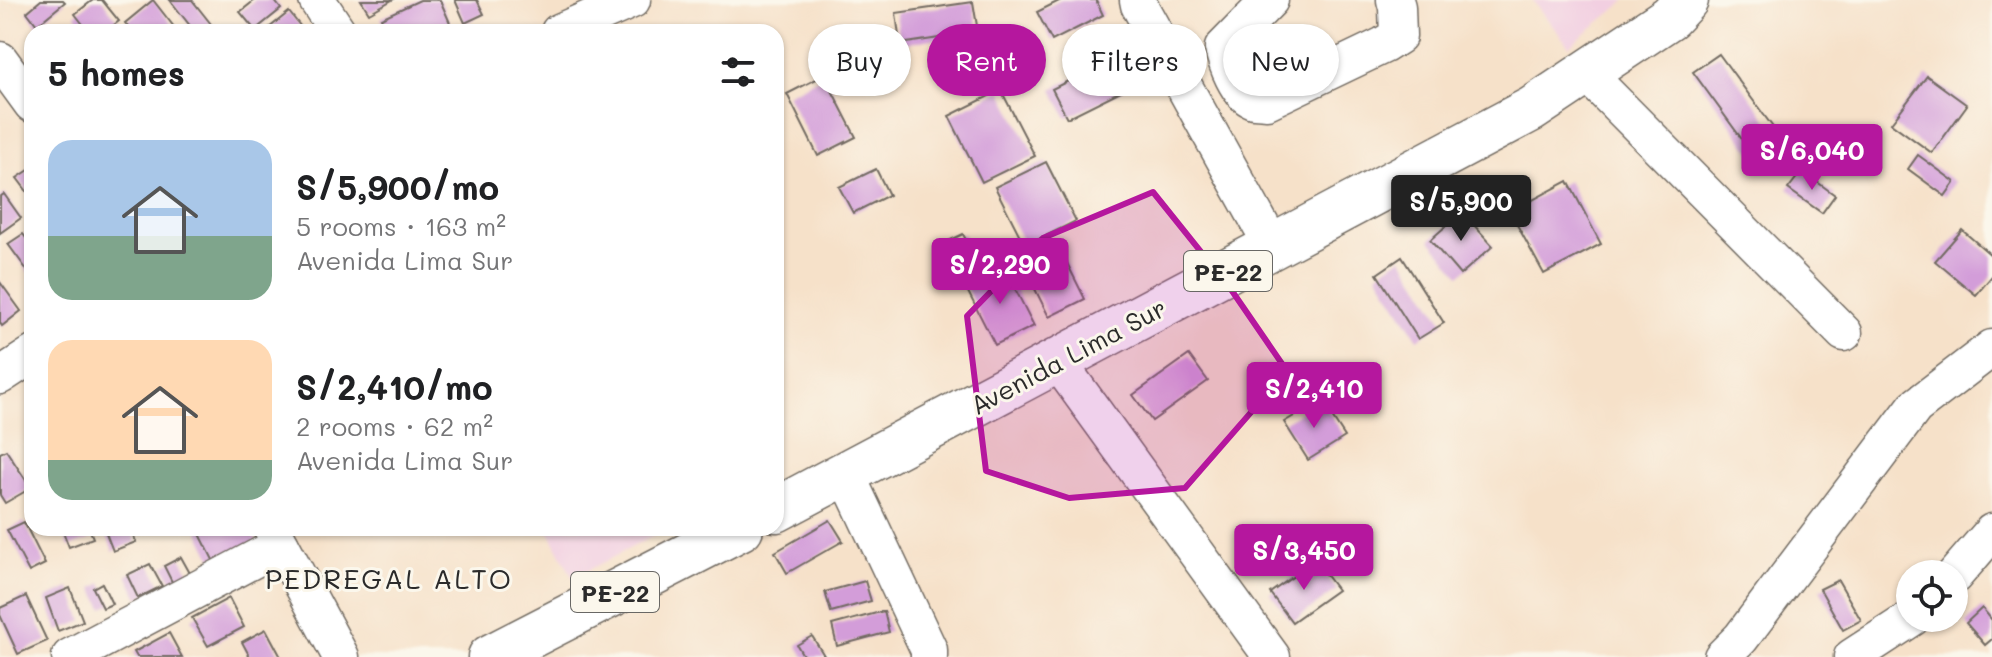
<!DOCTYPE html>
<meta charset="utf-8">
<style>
:root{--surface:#fff;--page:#f2f2f2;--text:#202124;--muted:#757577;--accent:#b5179e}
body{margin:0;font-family:Mali,sans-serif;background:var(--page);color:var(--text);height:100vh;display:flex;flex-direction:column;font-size:30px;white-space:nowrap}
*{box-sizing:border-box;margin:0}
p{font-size:26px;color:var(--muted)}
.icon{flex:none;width:44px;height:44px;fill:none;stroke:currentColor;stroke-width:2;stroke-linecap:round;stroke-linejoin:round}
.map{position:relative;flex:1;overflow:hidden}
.drawer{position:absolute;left:24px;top:24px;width:760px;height:512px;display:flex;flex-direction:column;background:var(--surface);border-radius:24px;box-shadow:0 2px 6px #0004}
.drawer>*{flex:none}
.hud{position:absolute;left:808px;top:24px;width:760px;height:72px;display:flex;gap:16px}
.controls{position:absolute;left:1896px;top:560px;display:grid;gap:16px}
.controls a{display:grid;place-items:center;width:72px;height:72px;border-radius:50%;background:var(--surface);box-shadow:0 2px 6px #0004;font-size:40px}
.price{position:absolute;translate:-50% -68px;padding:0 18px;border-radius:8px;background:var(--accent);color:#fff;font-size:26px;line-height:52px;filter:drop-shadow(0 2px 4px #0008)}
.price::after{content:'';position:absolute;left:50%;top:48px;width:24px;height:18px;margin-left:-12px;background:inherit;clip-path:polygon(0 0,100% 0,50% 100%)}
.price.active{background:#222;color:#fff}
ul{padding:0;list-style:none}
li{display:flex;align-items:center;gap:24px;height:200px;padding:0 24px}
li span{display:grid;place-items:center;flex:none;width:224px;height:160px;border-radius:24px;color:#555}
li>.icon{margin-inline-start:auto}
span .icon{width:96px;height:96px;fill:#fffc;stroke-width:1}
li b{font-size:34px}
h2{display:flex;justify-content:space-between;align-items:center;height:96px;padding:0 24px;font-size:34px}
.pill{padding:0 28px;border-radius:36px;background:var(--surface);box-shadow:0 2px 6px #0004;font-size:28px;line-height:72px}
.pill.active{background:var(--accent);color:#fff}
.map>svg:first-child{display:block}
</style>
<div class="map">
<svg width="1992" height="657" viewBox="0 0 1992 657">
<rect width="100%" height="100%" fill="#fbf7ec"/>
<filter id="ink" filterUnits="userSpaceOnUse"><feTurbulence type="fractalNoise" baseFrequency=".0125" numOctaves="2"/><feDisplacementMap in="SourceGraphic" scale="16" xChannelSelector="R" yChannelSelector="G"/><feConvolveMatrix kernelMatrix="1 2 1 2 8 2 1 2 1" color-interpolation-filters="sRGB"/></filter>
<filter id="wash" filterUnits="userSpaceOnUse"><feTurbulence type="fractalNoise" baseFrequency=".006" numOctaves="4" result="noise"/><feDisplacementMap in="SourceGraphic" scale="32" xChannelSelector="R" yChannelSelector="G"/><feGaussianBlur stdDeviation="1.8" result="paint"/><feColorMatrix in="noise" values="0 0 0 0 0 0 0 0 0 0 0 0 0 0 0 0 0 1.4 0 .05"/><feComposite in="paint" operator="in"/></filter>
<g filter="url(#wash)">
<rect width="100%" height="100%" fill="#f6e1c9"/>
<g fill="#f2cfe1">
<polygon points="1532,0 1627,0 1569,46"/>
<polygon points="547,528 669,528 573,578"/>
</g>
<g id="blocks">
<g fill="#d39dd9">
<polygon points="41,0 63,0 65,2 37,25 27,12"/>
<polygon points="93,0 102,0 119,21 105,32 89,32 75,14"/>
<polygon points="153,0 178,32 132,32 125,23"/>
<polygon points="170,0 192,0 211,24 201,32 195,32"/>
<polygon points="255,0 274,0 281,9 255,30 240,12"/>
<polygon points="361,0 392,0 369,13"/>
<polygon points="420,0 440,0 454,32 387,32 381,18"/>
<polygon points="455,0 477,0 484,14 465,23"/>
<polygon points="1061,0 1096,0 1103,15 1052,41 1037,12"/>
<polygon points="973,2 978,32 900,44 896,13"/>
<polygon points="289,12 305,32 264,32"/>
<polygon points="1124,53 1139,82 1067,118 1052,89"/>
<polygon points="1719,54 1786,145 1760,164 1693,72"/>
<polygon points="824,75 856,137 818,156 787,94"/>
<polygon points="1927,76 1967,105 1932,153 1891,123"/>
<polygon points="1001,90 1035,156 982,182 949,116"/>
<polygon points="1918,155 1955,182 1945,196 1908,169"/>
<polygon points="1046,162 1076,221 1025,246 995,187"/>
<polygon points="32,168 32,198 17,178"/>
<polygon points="876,169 889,195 853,213 839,187"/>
<polygon points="1802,171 1835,195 1822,213 1788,189"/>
<polygon points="1568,181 1601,244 1544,274 1510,212"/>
<polygon points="4,194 21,218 0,233 0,197"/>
<polygon points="1462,212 1493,246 1460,275 1430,240"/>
<polygon points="1962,230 1992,256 1992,276 1976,295 1935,261"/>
<polygon points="23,234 32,246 32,277 8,244"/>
<polygon points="963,234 982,272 961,282 942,244"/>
<polygon points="1057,243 1085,299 1049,317 1021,261"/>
<polygon points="1402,257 1444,323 1418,339 1377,274"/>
<polygon points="1004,267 1034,326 995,345 965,286"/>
<polygon points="0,282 21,311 2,326 0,323"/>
<polygon points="1189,355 1208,381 1152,421 1133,395"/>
<polygon points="1321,400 1345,437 1308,460 1284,422"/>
<polygon points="6,450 31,488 5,503 0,495 0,453"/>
<polygon points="830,520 843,541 787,573 775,552"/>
<polygon points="24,522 45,564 29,572 7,530"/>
<polygon points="65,528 89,528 93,538 69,547 62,529"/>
<polygon points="118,528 131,528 136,542 113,551 106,533"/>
<polygon points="197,528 250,528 257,541 214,562"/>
<polygon points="181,557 191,575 173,584 164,566"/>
<polygon points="1315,561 1337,590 1292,622 1270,593"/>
<polygon points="150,564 162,586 138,598 127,575"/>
<polygon points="1838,580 1861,620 1843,630 1820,589"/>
<polygon points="865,581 871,601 831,612 825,592"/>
<polygon points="102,583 112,604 103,608 93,588"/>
<polygon points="70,588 83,621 58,631 46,598"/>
<polygon points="26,596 47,641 18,654 0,615 0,608"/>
<polygon points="229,598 244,627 208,646 192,618"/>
<polygon points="1982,608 1992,620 1992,639 1985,645 1966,623"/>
<polygon points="884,611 889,632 837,646 832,625"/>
<polygon points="266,629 281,657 250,657 242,642"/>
<polygon points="169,633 182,657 137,657 134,652"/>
<polygon points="812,636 825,657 804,657 797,645"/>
</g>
</g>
</g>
<g filter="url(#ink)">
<use href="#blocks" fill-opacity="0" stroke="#726b62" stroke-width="2"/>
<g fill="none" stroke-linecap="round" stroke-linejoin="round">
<g stroke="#726b62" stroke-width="39">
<g id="minor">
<polyline points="317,0 338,32"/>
<polyline points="1138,0 1139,5 1273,247"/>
<path d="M1270 0 1223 48C1226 63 1237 94 1253 100 1254 100 1265 101 1267 101L1384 45 1398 36 1397 7 1395 0"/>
<polyline points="559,32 632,0"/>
<polyline points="0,60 32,104"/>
<polyline points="1586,73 1844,333"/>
<polyline points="1058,362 1272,657"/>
<polyline points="0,376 32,355"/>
<polyline points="846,474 929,650 929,657"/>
<polyline points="272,528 341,657"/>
<polyline points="1954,576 1992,532"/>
<polyline points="70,657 281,545"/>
<polyline points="1722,657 1741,638 1915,407 1992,348"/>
<polyline points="1852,657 1912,618"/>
</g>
</g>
<g stroke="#726b62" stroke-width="47">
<g id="highway">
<polyline points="776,510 1532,109 1670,17 1686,0"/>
<polyline points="490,657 741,528"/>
</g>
</g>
<use href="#minor" stroke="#fff" stroke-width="36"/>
<use href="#highway" stroke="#fff" stroke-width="44"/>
</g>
</g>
<path fill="#b5179e" fill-opacity="0.2" stroke="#b5179e" stroke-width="6" stroke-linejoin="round" d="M1153 192 1230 288 1287 371 1185 488 1069 498 986 471 967 316 1043 238Z"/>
<g text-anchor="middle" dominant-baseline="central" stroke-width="6" stroke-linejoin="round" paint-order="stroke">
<g fill="#fbf7ec" stroke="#696865" stroke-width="2">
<rect x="1184" y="251" width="88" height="40" rx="6"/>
<rect x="571" y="572" width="88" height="40" rx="6"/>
</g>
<g font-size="24" font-weight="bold" fill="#2b2b2b">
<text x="1228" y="271">PE-22</text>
<text x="615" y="592">PE-22</text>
</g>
<g font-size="26" fill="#2b2b2b" stroke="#fbf7ec">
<text transform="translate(1068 356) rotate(-28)">Avenida Lima Sur</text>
</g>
<g font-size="28" letter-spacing="2" fill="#2b2b2b" stroke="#fbf7ec">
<text x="389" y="578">PEDREGAL ALTO</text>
</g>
</g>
</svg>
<div class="controls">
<a><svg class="icon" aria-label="locate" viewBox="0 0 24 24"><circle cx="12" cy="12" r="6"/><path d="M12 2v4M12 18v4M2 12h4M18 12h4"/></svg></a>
</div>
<b class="price" style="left:1812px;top:192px">S/6,040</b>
<b class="price active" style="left:1461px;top:243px">S/5,900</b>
<b class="price" style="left:1000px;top:306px">S/2,290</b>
<b class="price" style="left:1314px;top:430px">S/2,410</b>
<b class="price" style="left:1304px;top:592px">S/3,450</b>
<div class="hud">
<a class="pill">Buy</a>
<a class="pill active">Rent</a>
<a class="pill">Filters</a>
<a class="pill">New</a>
</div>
<section class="drawer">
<h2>5 homes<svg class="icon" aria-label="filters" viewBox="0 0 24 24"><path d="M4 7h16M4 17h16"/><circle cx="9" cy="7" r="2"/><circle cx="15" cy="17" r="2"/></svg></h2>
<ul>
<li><span style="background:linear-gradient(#a9c7e8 60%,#7fa58c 0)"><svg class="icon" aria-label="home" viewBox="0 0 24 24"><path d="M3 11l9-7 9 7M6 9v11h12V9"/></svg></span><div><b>S/5,900/mo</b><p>5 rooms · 163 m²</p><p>Avenida Lima Sur</p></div></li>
<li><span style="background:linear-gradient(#ffd9b3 75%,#7fa58c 0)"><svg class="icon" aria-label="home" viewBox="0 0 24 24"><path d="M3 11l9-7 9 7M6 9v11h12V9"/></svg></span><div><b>S/2,410/mo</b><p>2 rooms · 62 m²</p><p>Avenida Lima Sur</p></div></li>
</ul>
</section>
</div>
